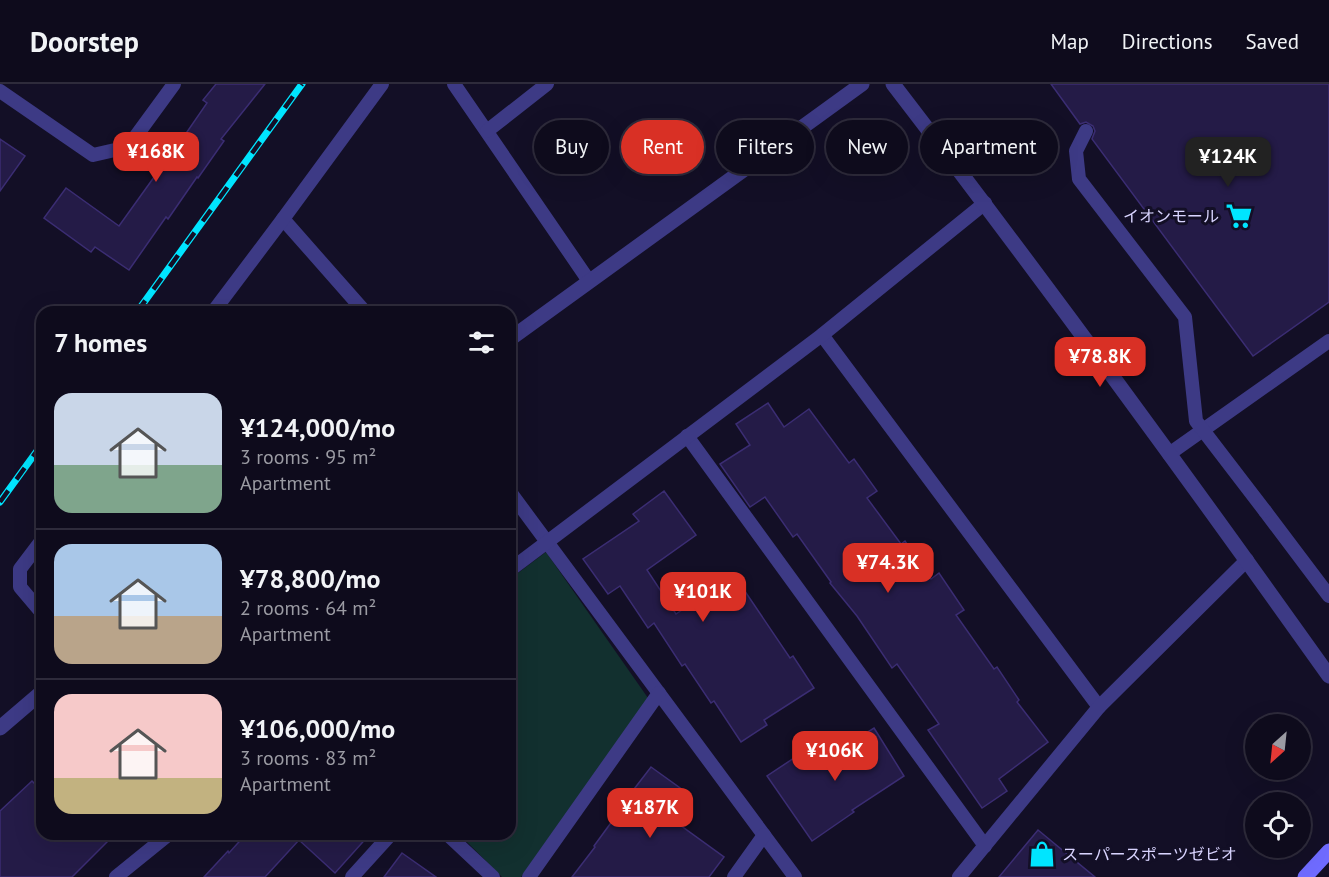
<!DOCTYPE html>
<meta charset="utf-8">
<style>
:root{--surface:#0e0b1c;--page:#1c1929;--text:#f1f3f6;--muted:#9b9ba3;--line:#2e2b3b;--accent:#d93025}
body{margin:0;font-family:"PT Sans","Noto Sans JP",sans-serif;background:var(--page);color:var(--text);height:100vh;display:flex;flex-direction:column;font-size:22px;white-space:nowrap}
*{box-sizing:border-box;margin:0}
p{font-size:20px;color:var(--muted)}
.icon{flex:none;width:33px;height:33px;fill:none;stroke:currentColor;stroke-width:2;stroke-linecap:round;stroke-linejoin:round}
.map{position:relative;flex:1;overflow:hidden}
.details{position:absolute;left:36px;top:222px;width:480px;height:534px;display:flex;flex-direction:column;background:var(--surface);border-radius:18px;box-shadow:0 6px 24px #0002,0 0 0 2px var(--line)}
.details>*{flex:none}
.guide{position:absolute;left:534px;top:36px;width:570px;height:54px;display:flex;gap:12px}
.needle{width:39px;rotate:207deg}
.controls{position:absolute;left:1245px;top:630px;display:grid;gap:12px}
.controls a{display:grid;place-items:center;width:66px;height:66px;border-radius:50%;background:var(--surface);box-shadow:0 6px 24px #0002,0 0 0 2px var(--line);font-size:30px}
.price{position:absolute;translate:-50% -51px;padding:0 14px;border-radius:12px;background:var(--accent);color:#fff;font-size:20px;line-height:39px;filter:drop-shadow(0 2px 3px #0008)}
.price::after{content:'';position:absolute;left:50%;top:36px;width:18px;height:14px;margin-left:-9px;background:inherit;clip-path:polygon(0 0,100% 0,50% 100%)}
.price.current{background:#222;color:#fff}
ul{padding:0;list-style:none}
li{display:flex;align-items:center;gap:18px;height:150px;padding:0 18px}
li+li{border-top:2px solid var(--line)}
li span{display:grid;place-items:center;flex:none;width:168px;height:120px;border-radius:18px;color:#555}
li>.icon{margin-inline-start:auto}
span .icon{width:72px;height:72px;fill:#fffc;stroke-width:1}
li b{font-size:26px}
h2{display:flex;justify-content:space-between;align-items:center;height:72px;padding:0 18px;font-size:26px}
.tag{padding:0 21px;border-radius:27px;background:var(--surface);box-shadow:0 6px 24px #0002,0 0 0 2px var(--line);font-size:21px;line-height:54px}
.tag.current{background:var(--accent);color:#fff}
header{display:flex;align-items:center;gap:36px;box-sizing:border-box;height:84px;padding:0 30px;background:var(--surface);border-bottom:2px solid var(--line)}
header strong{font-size:28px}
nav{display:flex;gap:33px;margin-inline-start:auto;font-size:21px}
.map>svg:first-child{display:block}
</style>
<header>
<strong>Doorstep</strong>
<nav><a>Map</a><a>Directions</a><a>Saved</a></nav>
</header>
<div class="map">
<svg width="1329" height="793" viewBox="0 0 1329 793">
<rect width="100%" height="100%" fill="#130f26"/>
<polygon fill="#12302f" points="546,468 648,614 521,793 502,793 459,750 510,750 510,495"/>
<g fill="#241b47" stroke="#3b2d73" stroke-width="1.5">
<polygon points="216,0 265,0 221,55 224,57 198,94 197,93 168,135 166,133 129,186 95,163 91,168 44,134 66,104 119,142 157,89 158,90 207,19 203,16"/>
<polygon points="1051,0 1329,0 1329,218 1253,272 1092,55 1095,47 1093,42 1086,38 1080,40"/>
<polygon points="0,55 25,72 0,107"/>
<polygon points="768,319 784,343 809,325 849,379 854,375 877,407 867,414 901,460 905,457 931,495 939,489 964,526 956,531 994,585 997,583 1019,616 1017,618 1048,658 999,695 1007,707 982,724 928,646 939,640 897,580 892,584 857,532 830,499 831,498 797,450 793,453 765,413 750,423 720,380 750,361 736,340"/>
<polygon points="664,407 696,451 647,486 676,530 734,491 790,574 793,572 814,604 764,636 767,641 741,658 714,617 711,619 685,580 682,582 654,539 648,544 620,502 608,510 583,475 639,437 633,430"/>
<polygon points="874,644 904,692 852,726 854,728 812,757 767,692 809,664 819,679"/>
<polygon points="651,683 687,709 669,733 724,773 709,793 572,793 595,763 594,762 632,710 631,709"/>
<polygon points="32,697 42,707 42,750 115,750 72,793 0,793 0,727"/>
<polygon points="1038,746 1095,793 999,793"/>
<polygon points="246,750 370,750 335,789 299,756 265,793 204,793 228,767 229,769"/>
<polygon points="402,769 436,793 384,793"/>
</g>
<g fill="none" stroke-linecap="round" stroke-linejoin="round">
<g stroke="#3d3a85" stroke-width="14">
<polyline points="454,0 589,197"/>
<polyline points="0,7 93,71 128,63 174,0"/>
<polyline points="487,47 547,0"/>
<polyline points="283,135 365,228"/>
<polyline points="213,228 283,135 382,0"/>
<polyline points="822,251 1099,623"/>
<polyline points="687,352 985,762"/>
<polyline points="1169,370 1329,257"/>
<polyline points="510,408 795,793"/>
<polyline points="1265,427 1329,512"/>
<polyline points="42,456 20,485 20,503 42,529"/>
<polyline points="510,486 822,251 985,119"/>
<polyline points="447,750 493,793"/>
<polyline points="116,793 169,750"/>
<polyline points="352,793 391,750"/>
<polyline points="529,793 659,609"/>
<polyline points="734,793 764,751"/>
<polyline points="959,793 1099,623 1247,476"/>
</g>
<g stroke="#3d3a85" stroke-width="15">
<path d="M893 0C1042 194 1187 392 1329 592"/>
<polyline points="510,255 862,0"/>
<polyline points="0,644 42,608"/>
</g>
<polyline stroke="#6f6bff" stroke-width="15" points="1305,793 1329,767"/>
<g stroke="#00e5ff" stroke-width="7">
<g id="rail">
<polyline points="137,228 302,0"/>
<polyline points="0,418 42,360"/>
</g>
</g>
<use href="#rail" stroke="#130f26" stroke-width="4.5" stroke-dasharray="14" stroke-linecap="butt"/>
<polyline stroke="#3d3a85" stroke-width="14" points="1086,47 1076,67 1079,95 1185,233 1196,337 1265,427"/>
</g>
<defs>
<g id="supermarket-bare" transform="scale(2.07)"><path d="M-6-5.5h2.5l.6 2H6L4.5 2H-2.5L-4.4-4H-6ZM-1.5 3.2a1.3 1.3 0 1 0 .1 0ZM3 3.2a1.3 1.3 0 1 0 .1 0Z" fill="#00e5ff" stroke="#130f26" stroke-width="2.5" paint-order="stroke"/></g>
<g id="shop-bare" transform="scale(2.07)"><path d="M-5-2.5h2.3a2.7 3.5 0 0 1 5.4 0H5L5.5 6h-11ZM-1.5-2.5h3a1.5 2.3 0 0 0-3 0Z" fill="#00e5ff" stroke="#130f26" stroke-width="2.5" paint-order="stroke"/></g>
</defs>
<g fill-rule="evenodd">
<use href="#supermarket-bare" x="1239" y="132"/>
<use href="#shop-bare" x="1042" y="770"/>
</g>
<g text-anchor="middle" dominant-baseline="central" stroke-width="6" stroke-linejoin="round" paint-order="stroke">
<g font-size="16" fill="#d9d4ff" stroke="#130f26" text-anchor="end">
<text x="1219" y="132">イオンモール</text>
<text x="1062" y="770" text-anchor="start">スーパースポーツゼビオ</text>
</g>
</g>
</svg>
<div class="controls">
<a><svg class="needle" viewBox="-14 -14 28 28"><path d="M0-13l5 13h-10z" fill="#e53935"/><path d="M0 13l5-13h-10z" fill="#9b9ba3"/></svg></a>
<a><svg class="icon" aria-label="locate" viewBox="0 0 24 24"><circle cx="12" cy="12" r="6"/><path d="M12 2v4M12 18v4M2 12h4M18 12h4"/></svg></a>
</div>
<b class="price" style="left:156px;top:99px">¥168K</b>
<b class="price current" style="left:1228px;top:104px">¥124K</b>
<b class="price" style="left:1100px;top:304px">¥78.8K</b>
<b class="price" style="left:888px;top:510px">¥74.3K</b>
<b class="price" style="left:703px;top:539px">¥101K</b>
<b class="price" style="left:835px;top:698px">¥106K</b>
<b class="price" style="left:650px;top:755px">¥187K</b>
<div class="guide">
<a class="tag">Buy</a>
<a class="tag current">Rent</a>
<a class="tag">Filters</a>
<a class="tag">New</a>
<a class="tag">Apartment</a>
</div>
<section class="details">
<h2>7 homes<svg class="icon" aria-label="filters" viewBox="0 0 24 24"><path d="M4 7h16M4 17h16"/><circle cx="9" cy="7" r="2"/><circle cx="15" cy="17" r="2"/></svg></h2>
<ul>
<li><span style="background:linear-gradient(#c9d6e8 60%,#7fa58c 0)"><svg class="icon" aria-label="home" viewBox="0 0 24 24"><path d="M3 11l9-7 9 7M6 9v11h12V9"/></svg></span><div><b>¥124,000/mo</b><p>3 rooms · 95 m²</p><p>Apartment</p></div></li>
<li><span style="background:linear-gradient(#a9c7e8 60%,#b9a48a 0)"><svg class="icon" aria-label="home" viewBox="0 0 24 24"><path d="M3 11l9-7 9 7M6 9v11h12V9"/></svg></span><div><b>¥78,800/mo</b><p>2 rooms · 64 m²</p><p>Apartment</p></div></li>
<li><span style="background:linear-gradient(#f6c9c9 70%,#c2b280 0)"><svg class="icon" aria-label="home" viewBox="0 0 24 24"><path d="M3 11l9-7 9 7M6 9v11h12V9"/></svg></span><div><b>¥106,000/mo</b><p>3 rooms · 83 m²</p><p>Apartment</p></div></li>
</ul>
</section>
</div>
